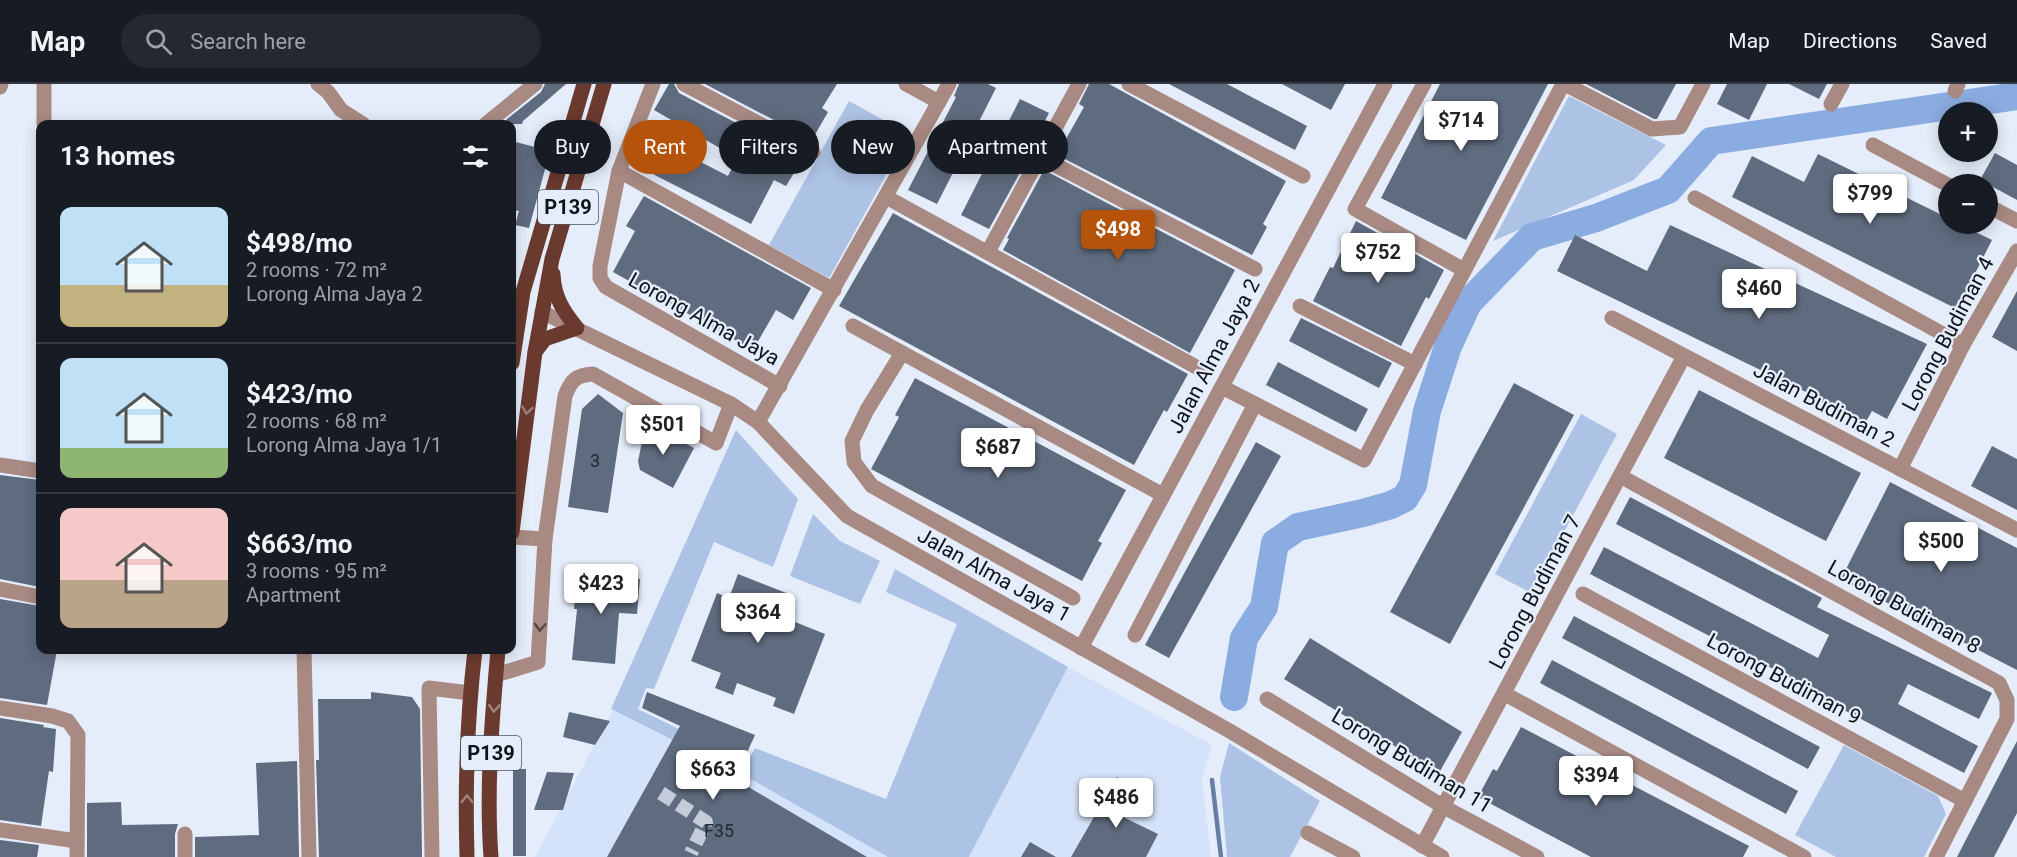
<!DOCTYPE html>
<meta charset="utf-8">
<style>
:root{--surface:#171b24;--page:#242831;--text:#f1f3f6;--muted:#9ea1a6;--line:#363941;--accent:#b45309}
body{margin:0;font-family:Roboto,sans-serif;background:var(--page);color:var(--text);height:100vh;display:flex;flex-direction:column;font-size:22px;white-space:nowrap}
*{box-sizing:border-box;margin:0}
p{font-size:20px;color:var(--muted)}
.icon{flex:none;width:33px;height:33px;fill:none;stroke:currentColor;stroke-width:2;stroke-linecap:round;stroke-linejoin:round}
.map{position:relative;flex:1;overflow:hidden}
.panel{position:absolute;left:36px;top:36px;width:480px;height:534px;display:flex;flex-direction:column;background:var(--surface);border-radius:12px;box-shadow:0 3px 15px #0003}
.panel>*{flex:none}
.top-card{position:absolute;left:534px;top:36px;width:570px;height:54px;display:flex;gap:12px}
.controls{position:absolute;left:1938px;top:18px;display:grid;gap:12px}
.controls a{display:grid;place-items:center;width:60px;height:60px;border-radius:50%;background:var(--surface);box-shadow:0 3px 15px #0003;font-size:30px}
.price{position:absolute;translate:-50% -51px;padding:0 14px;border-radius:6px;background:#fff;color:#222;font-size:20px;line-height:39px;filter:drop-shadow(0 2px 3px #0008)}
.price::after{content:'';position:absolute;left:50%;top:36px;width:18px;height:14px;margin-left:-9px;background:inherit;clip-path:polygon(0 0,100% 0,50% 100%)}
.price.active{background:var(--accent);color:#fff}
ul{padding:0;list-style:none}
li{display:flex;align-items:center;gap:18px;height:150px;padding:0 24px}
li+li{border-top:2px solid var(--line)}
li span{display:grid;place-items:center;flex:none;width:168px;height:120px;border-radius:12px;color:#555}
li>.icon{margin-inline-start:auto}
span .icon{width:72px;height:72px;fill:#fffc;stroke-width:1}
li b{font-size:26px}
h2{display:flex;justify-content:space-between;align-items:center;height:72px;padding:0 24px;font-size:26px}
.chip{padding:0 21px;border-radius:27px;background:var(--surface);box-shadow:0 3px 15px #0003;font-size:21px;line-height:54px}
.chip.active{background:var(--accent);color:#fff}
header{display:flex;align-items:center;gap:36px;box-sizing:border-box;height:84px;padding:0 30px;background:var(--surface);border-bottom:2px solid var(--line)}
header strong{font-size:28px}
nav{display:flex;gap:33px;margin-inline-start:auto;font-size:21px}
.search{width:420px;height:54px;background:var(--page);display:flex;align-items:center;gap:15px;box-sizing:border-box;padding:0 21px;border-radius:33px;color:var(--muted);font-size:22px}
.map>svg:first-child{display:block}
</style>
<header>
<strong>Map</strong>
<div class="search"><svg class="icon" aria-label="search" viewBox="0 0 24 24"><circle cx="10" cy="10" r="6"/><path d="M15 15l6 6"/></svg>Search here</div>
<nav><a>Map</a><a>Directions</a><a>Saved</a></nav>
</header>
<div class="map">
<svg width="2017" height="773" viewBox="0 0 2017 773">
<rect width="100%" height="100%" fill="#e5edfb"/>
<g fill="#d5e3fa">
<polygon points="1068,583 1212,661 1202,693 1211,773 969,773"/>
<polygon points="613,626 749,694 890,773 535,773"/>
</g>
<g fill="#adc3e5">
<polygon points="1569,12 1666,61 1634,96 1493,157"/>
<polygon points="849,17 909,50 829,194 769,161"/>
<polygon points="1581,330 1617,350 1531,509 1495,490"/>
<polygon points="736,346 798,415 773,483 714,458 654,605 646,604 638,625 747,678 755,664 886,715 957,540 886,508 895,485 1068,583 969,773 888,773 749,694 611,625"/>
<polygon points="813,430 840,457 880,477 860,520 790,492"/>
<polygon points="1229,659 1320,717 1290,773 1227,773 1220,693"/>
<polygon points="1844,661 1938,712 1946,730 1924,773 1836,773 1795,751"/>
</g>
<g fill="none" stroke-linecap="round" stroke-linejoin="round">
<polyline stroke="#667ea5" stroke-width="4.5" points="1212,696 1221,773"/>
<polyline stroke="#8bace1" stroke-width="28" points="1234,613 1244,554 1264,523 1275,459 1298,443 1363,429 1391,421 1405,414 1413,401 1427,327 1448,262 1468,219 1532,153 1596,134 1668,106 1711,57 2017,12"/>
</g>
<g fill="#5f6b7e">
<polygon points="545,0 566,0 523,37 522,40 506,40 507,35 541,8"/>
<polygon points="669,0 674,0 679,9 803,74 786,102 774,96 751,140 635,81 650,52 728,92 737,74 654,26"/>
<polygon points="705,0 837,0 822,24 828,28 812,56"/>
<polygon points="959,0 988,0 996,4 937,120 908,106 956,13 954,12"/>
<polygon points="1089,0 1109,0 1286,97 1263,140 1267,143 1252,171 1057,71 1084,23 1079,20"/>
<polygon points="1169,0 1227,0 1307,42 1295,66"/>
<polygon points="1282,0 1345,0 1331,26"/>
<polygon points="1440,0 1548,0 1466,156 1381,114"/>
<polygon points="1586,0 1676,0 1657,35 1654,35"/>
<polygon points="1727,0 1767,0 1749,36 1717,20"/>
<polygon points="1789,0 1827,0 1819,15"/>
<polygon points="1020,15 1049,29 1026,73 1028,74 989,145 961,131"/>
<polygon points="512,57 550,67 529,144 515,141 519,127 512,126"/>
<polygon points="1995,69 2017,81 2017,116 1980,96"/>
<polygon points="1818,70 1948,134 1948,140 1959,140 1992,156 1957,225 1732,113 1752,72 1804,98"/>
<polygon points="1044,86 1235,186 1190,269 1003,166 1009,155 1007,154"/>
<polygon points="644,112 811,204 793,236 776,226 753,266 613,188 635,147 626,142"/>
<polygon points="893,129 1188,290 1167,328 1164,326 1134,381 839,222"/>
<polygon points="1356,137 1444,186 1429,215 1426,213 1401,262 1313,217 1330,183 1333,184"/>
<polygon points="1670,141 1927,260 1887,335 1872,327 1864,341 1813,314 1814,312 1557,187 1575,151 1647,187"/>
<polygon points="2017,207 2017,267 1992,253"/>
<polygon points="1301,234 1392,279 1379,304 1289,257"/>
<polygon points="1278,278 1368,325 1356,348 1266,301"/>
<polygon points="915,294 1126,406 1098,457 1102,459 1082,497 871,385 899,333 895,331"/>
<polygon points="1514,299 1574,331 1450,560 1390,528"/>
<polygon points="1699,306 1861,389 1826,457 1664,374"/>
<polygon points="598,310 623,329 608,429 568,423 582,325"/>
<polygon points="646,339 694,364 673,404 640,386 638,377"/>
<polygon points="1256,358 1281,372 1169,574 1145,561"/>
<polygon points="1992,362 2017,375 2017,426 1971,402"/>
<polygon points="0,391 40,396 40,503 0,495"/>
<polygon points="1890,398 2017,464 2017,586 1841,495"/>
<polygon points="1630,413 1822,514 1817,523 1992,609 1979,635 1908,600 1898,620 1978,662 1964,689 1800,603 1802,600 1590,490 1604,463 1818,574 1829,551 1616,440"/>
<polygon points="577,490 640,495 637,530 619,529 615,580 572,576 577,525 574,525"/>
<polygon points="738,490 794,512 785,534 825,550 794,630 773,622 776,614 737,599 733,611 715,604 721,589 691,577 717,509 729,514"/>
<polygon points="0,515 40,522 40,566 57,566 47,621 0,614"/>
<polygon points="1574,532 1820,663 1808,685 1562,554"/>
<polygon points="1310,554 1462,648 1439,689 1284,595"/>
<polygon points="1552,576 1798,707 1786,730 1540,599"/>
<polygon points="371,608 412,613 420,625 422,773 319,773 316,676 319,676 318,615 371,615"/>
<polygon points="647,608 755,651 735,695 867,773 607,773 680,642 642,624"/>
<polygon points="569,628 610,637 595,661 563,653"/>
<polygon points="0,634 44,641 43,643 56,645 53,688 49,687 41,742 0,736"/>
<polygon points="1521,643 1749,762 1743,773 1591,773 1478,713 1493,685 1497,687"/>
<polygon points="2017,657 2017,729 1994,773 1957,773"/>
<polygon points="297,677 299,773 195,773 195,753 259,751 256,679"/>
<rect x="513" y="685" width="13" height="87"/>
<polygon points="547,688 574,689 563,726 534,726"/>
<polygon points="1117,693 1138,704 1121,732 1158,750 1146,773 1071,773"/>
<polygon points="121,718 122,741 178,740 175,750 175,773 87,773 87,719"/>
<polygon points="0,756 39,761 37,773 0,773"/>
<polygon points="1030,758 1056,773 1021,773"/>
</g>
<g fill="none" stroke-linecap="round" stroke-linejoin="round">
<polyline stroke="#c5ccd9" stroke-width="14" stroke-dasharray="14 7" stroke-linecap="butt" points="661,709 706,738 691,769"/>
<g stroke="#a88a83" stroke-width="15">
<polyline points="44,0 44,40"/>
<polyline points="318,0 328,8 341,26 363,40"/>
<polyline points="653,0 619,87 600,182 600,194 606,203 780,302"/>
<polyline points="684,0 813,68"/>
<polyline points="906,0 939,18"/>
<polyline points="1129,0 1303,92"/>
<polyline points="1424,0 1355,125 1464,186"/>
<polyline points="1565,0 1652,45 1680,43 1703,0"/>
<polyline points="0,3 1,0"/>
<polyline points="1955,7 1958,0"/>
<polyline points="1831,20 1842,0"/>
<polyline points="486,40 535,0"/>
<polyline points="1873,61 1948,101"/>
<polyline points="1040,73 1255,185"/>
<polyline points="619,87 834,206"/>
<polyline points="886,113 1200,285"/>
<polyline points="1695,114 1963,261"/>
<polyline points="1988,122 2017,137"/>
<polyline points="988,168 1079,0"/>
<polyline points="1300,222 1415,280"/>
<polyline points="1612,234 2017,446"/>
<polyline points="853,242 1163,411"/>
<polyline points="902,269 867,326 852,357 854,378 872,402 1073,514"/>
<polyline points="1222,303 1364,376 1563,0"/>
<polyline points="758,338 949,0"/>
<polyline points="0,381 40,387"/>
<polyline points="1900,385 1963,261 2017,167"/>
<polyline points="1620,392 1999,599 2007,616 2007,635 1936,773"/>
<path d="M545 455 565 312C571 296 576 291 593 290L716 359 731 320"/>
<polyline points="0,505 40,513"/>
<polyline points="1583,510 1965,717"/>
<polyline points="1135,551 1255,320"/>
<polyline points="304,566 309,773"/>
<polyline points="496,591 538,578 545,455 512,453"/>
<polyline points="1505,610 1804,773"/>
<polyline points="1267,615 1444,723 1537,773"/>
<polyline points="0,624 52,632 68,637 78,651 77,773"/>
<polyline points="0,746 77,757"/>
<polyline points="1308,749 1353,773"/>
<polyline points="185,750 185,773"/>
<polyline points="1422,762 1684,272"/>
<polyline points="432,773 429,604 470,609"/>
</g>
<g stroke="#a88a83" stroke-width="15">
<polyline points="542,228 731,320 758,338 847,432 1228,646 1442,773"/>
<polyline points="1081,564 1385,0"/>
</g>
<g stroke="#6b3a2e" stroke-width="15">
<path d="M535 268 545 255 577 244C563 227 554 213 553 190"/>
<polyline points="512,279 523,208 584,0"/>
<polyline points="512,448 535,268 552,175 604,0"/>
<path d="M467 773C465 704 467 634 475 566"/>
<path d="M491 773C486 704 492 634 498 566"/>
</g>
</g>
<defs><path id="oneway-chevron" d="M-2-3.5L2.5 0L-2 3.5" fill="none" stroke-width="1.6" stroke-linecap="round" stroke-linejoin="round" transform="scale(1.5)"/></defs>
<g stroke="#9c8280">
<use href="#oneway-chevron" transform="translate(527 326) rotate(98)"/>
<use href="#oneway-chevron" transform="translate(494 624) rotate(94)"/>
<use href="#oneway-chevron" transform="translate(467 715) rotate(-91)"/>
</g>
<use stroke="#534949" href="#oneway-chevron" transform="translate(540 543) rotate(93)"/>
<g text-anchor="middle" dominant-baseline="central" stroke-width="4.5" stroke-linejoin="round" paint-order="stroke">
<g font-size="18" fill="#222933">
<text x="595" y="376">3</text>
<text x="719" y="746">F35</text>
</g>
<g fill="#e5edfb" stroke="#4e545e" stroke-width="1.5">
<rect x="538" y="106" width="60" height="34" rx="4.5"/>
<rect x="461" y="652" width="60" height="34" rx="4.5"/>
</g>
<g font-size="20" font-weight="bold" fill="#0e131a">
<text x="568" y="123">P139</text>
<text x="491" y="669">P139</text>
</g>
<g font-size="21" fill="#0e131a" stroke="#e5edfb">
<text transform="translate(704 235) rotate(29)">Lorong Alma Jaya</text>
<text transform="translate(1948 250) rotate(-62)">Lorong Budiman 4</text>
<text transform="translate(1214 272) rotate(-62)">Jalan Alma Jaya 2</text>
<text transform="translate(1824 321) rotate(28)">Jalan Budiman 2</text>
<text transform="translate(994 491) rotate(29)">Jalan Alma Jaya 1</text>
<text transform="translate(1535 508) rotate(-62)">Lorong Budiman 7</text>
<text transform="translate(1904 523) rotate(29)">Lorong Budiman 8</text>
<text transform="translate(1784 595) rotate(28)">Lorong Budiman 9</text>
<text transform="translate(1412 677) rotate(31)">Lorong Budiman 11</text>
</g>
</g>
</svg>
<div class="controls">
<a>+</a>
<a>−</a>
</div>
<b class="price" style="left:1461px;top:68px">$714</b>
<b class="price" style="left:1870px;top:141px">$799</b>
<b class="price active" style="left:1118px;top:177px">$498</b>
<b class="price" style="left:1378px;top:200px">$752</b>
<b class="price" style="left:1759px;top:236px">$460</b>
<b class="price" style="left:663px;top:372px">$501</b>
<b class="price" style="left:998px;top:395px">$687</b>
<b class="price" style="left:1941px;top:489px">$500</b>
<b class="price" style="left:601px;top:531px">$423</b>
<b class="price" style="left:758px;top:560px">$364</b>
<b class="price" style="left:713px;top:717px">$663</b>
<b class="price" style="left:1596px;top:723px">$394</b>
<b class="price" style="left:1116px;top:745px">$486</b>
<div class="top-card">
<a class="chip">Buy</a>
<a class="chip active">Rent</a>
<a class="chip">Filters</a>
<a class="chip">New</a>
<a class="chip">Apartment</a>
</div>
<section class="panel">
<h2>13 homes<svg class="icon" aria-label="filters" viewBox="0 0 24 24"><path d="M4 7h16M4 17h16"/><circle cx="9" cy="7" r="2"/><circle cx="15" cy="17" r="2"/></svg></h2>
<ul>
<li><span style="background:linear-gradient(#bfe0f5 65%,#c2b280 0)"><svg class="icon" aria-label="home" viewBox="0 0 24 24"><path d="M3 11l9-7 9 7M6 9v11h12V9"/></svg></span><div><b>$498/mo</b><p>2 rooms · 72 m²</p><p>Lorong Alma Jaya 2</p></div></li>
<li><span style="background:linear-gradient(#bfe0f5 75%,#8fb573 0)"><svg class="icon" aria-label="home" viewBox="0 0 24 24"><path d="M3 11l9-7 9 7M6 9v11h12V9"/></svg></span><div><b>$423/mo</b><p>2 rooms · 68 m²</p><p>Lorong Alma Jaya 1/1</p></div></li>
<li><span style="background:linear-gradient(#f6c9c9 60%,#b9a48a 0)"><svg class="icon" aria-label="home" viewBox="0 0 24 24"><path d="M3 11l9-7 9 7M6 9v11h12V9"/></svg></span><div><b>$663/mo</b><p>3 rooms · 95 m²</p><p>Apartment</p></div></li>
</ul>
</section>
</div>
